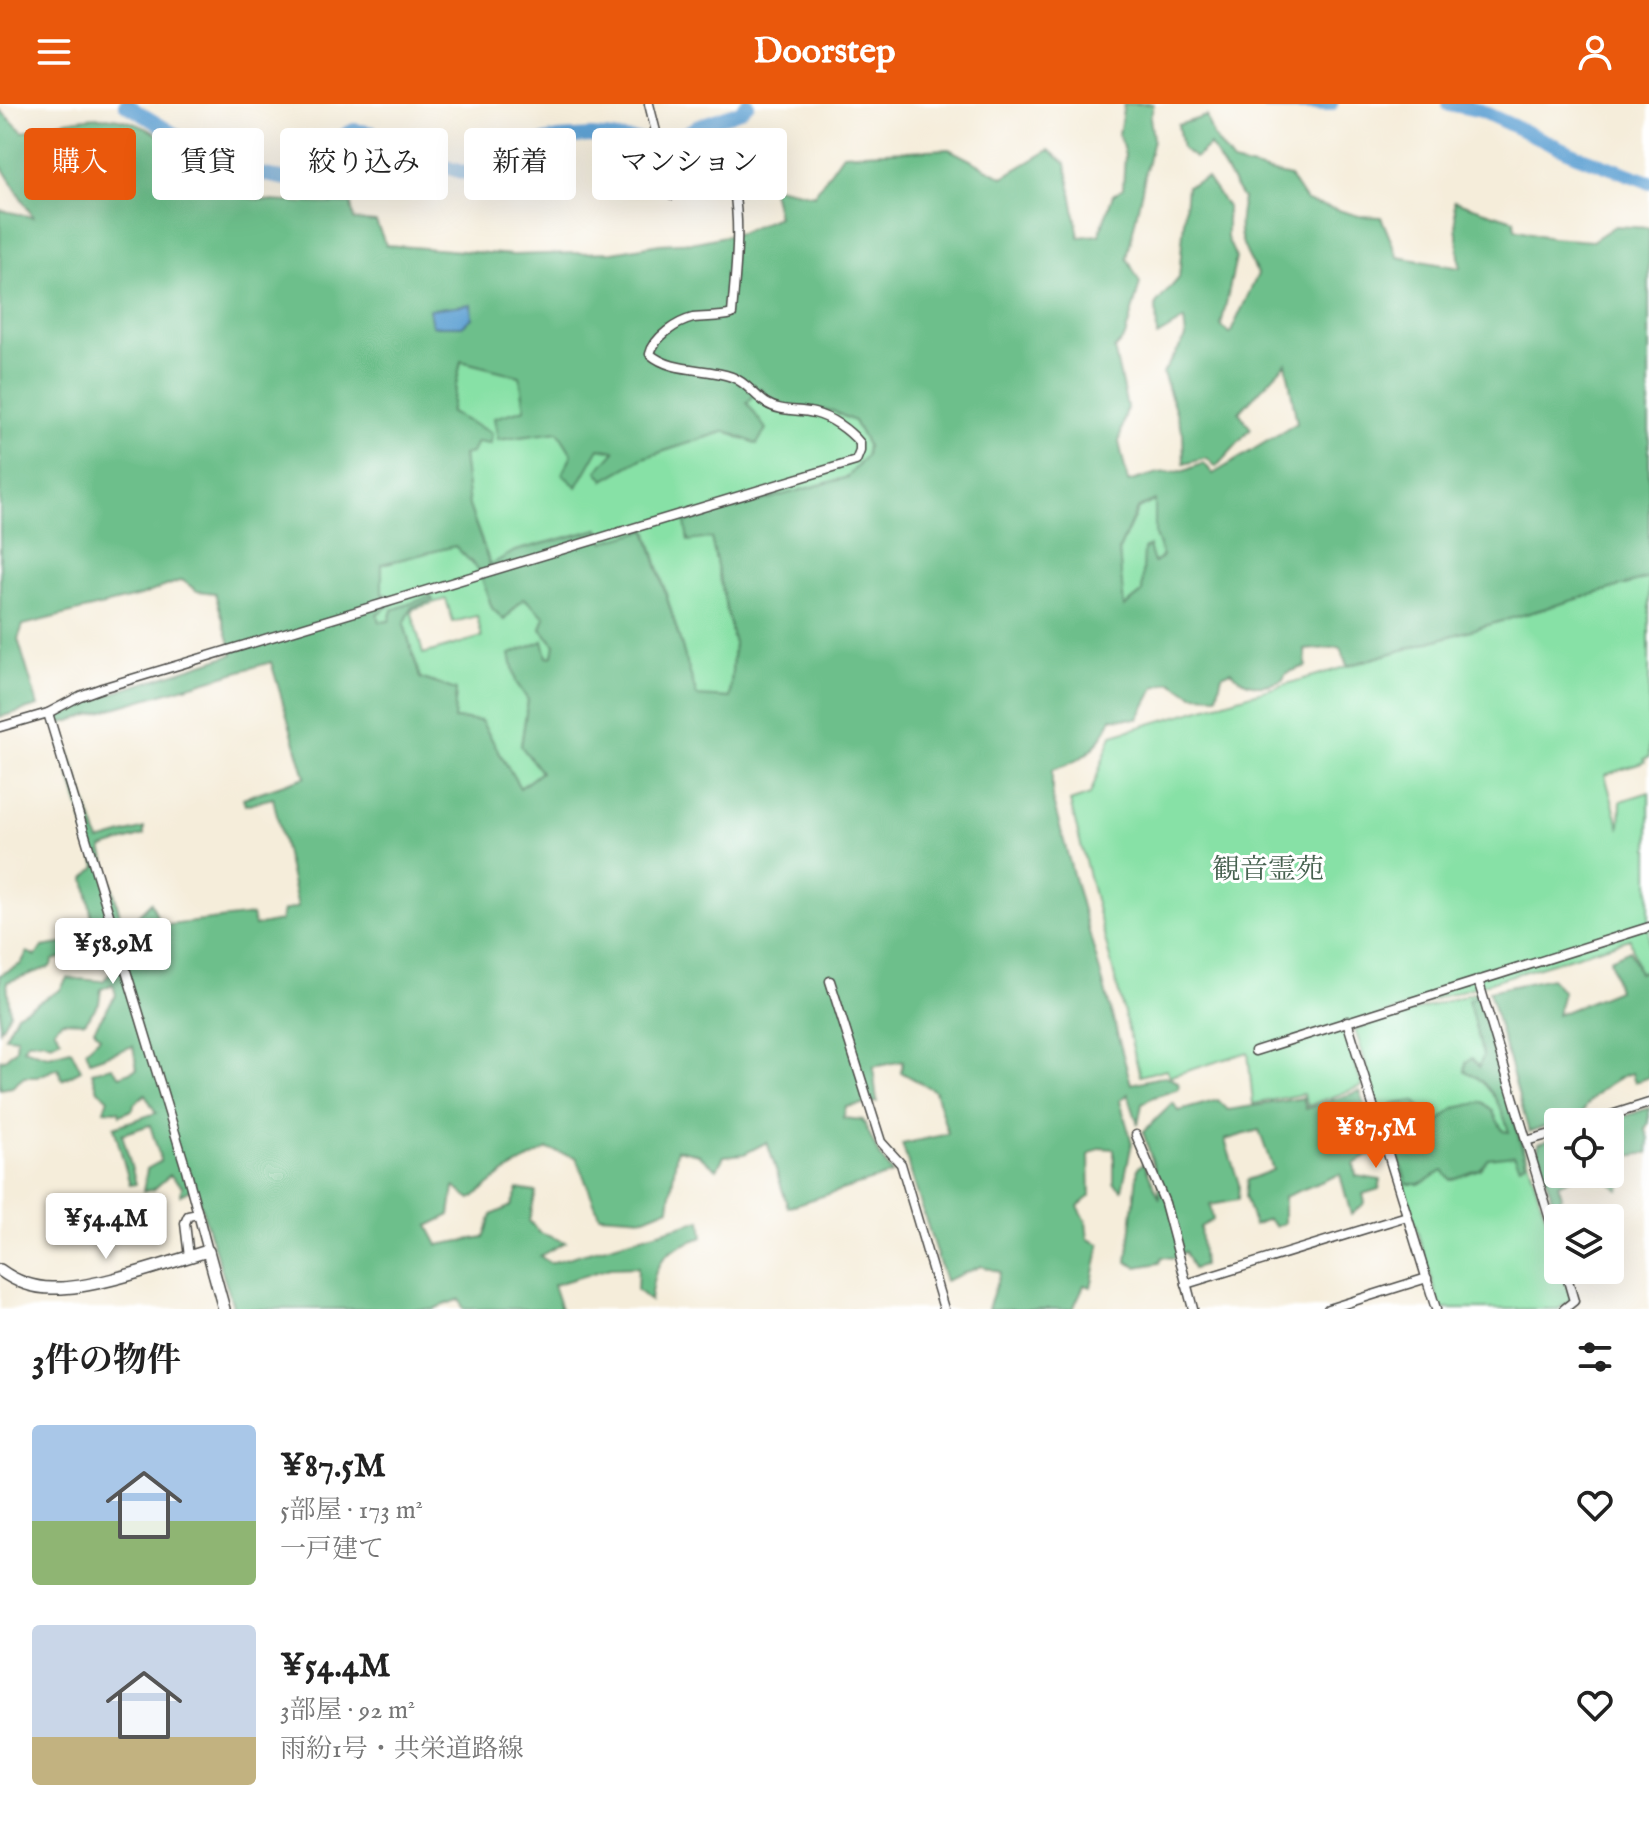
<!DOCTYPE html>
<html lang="ja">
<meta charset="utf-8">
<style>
:root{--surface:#fff;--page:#f2f2f2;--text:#222;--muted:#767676;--accent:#ea580c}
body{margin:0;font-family:"IM FELL English","Noto Serif JP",serif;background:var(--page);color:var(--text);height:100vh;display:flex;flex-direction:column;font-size:30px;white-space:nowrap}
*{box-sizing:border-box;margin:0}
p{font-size:26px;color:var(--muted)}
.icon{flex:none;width:44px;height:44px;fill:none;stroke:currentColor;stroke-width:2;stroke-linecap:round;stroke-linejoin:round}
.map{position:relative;height:1205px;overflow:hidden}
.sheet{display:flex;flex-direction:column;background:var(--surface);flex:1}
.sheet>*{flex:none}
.hud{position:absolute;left:24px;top:24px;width:800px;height:72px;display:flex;gap:16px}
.controls{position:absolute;left:1544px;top:1004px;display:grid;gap:16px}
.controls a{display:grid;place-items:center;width:80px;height:80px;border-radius:8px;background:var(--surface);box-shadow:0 8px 32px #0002;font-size:40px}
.price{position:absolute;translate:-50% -68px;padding:0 18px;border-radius:8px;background:#fff;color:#222;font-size:26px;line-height:52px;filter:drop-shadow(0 2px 4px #0008)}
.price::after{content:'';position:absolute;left:50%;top:48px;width:24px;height:18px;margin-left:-12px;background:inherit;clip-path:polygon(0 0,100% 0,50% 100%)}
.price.on{background:var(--accent);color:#fff}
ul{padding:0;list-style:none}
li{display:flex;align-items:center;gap:24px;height:200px;padding:0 32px}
li span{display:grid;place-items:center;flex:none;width:224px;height:160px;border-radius:8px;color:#555}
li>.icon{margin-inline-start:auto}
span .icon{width:96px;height:96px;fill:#fffc;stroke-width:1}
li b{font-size:34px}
h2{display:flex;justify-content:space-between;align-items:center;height:96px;padding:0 32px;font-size:34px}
.chip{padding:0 28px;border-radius:8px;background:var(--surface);box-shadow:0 8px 32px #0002;font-size:28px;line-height:72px}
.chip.on{background:var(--accent);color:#fff}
header{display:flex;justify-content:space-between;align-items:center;height:104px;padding:0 32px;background:var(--accent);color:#fff;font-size:36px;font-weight:800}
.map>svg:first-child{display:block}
</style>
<header><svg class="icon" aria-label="menu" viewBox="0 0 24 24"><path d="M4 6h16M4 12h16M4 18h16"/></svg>Doorstep<svg class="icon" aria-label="person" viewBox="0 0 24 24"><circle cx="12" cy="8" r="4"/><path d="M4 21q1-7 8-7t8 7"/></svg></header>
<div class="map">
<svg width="1649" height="1205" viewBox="0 0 1649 1205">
<rect width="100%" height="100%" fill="#fff"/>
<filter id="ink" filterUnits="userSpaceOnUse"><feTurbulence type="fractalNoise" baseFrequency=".0125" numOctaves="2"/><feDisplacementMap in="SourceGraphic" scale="16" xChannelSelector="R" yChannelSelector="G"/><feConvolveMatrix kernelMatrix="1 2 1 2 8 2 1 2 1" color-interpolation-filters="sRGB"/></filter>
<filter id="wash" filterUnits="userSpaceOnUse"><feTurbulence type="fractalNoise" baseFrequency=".006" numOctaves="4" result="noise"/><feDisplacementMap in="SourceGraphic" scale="32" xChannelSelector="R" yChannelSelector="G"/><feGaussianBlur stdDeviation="1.8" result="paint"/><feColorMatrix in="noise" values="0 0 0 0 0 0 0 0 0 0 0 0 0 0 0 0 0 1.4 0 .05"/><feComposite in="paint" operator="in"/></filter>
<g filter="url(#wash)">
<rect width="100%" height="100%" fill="#f5edda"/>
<g fill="#87e1a6" stroke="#598668" stroke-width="2" fill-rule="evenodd">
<polygon points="461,257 520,272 525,305 498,336 558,327 572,350 599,344 615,346 604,376 643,354 726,327 744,336 765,325 747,299 760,284 777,301 833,307 854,317 867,341 866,352 849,373 685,418 711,433 734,539 730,594 697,593 647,426 603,439 598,425 515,447 491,462 469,402 463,351 450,309"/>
<polygon points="1156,396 1155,431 1163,452 1154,459 1142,489 1123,504 1119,446 1138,405"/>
<path d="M455 442 479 466 492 504 504 516 524 494 545 513 541 525 555 541 553 552 547 553 543 537 516 578 528 596 521 642 541 668 520 684 481 617 454 615 455 586 420 574 404 520 412 503 433 496 392 506 389 517 379 519 377 510 392 498 382 490 381 460ZM446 495 453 518 477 512 482 533 423 550 412 509 413 505Z"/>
<polygon points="1649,474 1649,653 1644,655 1645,658 1605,671 1620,725 1621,697 1649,688 1649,865 1639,869 1630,835 1344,923 1362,982 1308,1002 1303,990 1253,1000 1248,948 1170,972 1166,965 1140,972 1070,698 1090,691 1112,631"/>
<polygon points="1477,888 1558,1154 1558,1166 1562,1166 1571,1196 1558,1205 1441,1205 1355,925"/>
</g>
<g fill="#6dbf8b" stroke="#4c755b" stroke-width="2" fill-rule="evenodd">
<path d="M1124 0H1154L1150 13 1153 35 1127 154 1140 179 1125 233 1114 245 1127 303 1119 338 1128 378 1158 369 1184 367 1204 359 1213 370 1297 319 1286 259 1239 308 1251 325 1216 363 1207 354 1184 360 1183 329 1163 269 1186 233 1184 216 1157 232 1156 200 1179 174 1187 82 1207 74 1227 103V134L1236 154 1221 222 1230 230 1258 170C1241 140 1235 130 1243 95L1210 41 1195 54 1182 45 1178 21 1206 12 1213 32 1233 59 1290 73 1306 97 1359 112 1381 113 1398 153 1460 164 1454 97 1514 116 1515 125 1551 134 1592 137 1615 122 1649 124V474L1347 562 1341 543 1305 546 1306 562 1286 569 1283 576C1262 584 1247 584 1231 567L1222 571 1217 592 1193 591 1171 578 1155 583 1138 615 1112 614C1098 645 1083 657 1052 666V694L1131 980 1165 972 1178 978 1179 985 1151 994 1142 1000 1138 1021 1128 990 1120 997 1132 1039 1122 1086 1114 1079V1045L1101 1044 1089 1051 1090 1092 1078 1102 1086 1117 1088 1135 1100 1140 1091 1183 1084 1181 1073 1205H988L1000 1168 981 1162 945 1177 902 1040 948 1030 935 987 901 968 903 957 873 963 877 998 846 1003 843 1014 863 1016 878 1049 892 1070 788 1103 767 1038 744 1050 724 1052 717 1065 698 1050 677 1045 669 1104 645 1114 599 1111 576 1053 547 1045 504 1069 471 1095 454 1083 450 1111 428 1122 438 1141 484 1133 492 1111 511 1102 518 1085 536 1088 529 1117 540 1129 565 1138 540 1152 550 1159 701 1116 703 1133C663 1147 655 1155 650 1197L637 1186 638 1163 610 1164 553 1181 561 1205H463L460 1195 433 1205H234L195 1084 181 1091 182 1082 170 1071 153 1086 143 1087 147 1065 161 1057 150 1021 122 1030 136 1080 130 1081 114 1023 156 1009 145 990 134 1000 133 1005 120 1011 119 1007 104 1006 108 994 98 987 92 968 112 963 120 972 137 965 133 942 90 957 86 946 100 933 94 925 116 891 113 880 101 885 99 899 85 918 62 917 54 925 61 935 51 940 43 937 27 938 23 945 48 952 71 946 81 966 62 976 58 964 37 973H24L12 983 0 985V955L4 956 16 945 17 934 5 933 17 910 60 886 67 874 103 877 117 862 123 837 131 818 151 798 161 822 252 811 255 822 280 817 283 807 298 803 273 694 245 701 243 694 305 673 271 558 59 620 55 612 85 598 233 550 215 489 197 487 182 476 140 492 23 521 18 535 38 602 0 613V106L33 113 0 60V6L23 28C82 12 120 0 173 41 190 55 204 75 223 86 244 100 323 99 351 100L354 116 376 118 386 141 513 151 613 148 660 140 696 138 740 129 778 113 771 82 814 91 843 50 949 45 1003 73 1049 46 1066 60 1079 133 1099 131 1113 91 1123 84 1125 51 1119 30ZM461 257 520 272 525 305 494 314 498 336 558 328 572 350 562 370 577 383 599 344 615 347 597 367 604 376 643 354 726 327 757 340 766 325 747 299 760 284 777 301 833 307 854 317 867 341 866 352 848 373 685 418 688 437 711 434 734 539 730 594 697 592 646 426 603 438 599 425 515 447 490 461 469 402 463 351 472 349 477 338 490 340 492 329 450 309ZM1155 396V431L1163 452 1154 459 1149 442 1144 445 1142 489 1124 503 1119 446 1137 405ZM455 442 479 466 492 504 504 516 524 494 545 513 541 525 555 541 553 552 547 553 543 537 510 550 516 578 528 596 521 642 541 668 520 684 481 617 454 615 456 586 420 574 404 520 412 503 433 496 431 492 392 506 389 517 379 518 377 510 393 499 391 492 382 490V460Z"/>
<polygon points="64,632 99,737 144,724 144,731 102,744 120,811 116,827 119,841 112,853 100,860 67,852 53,856 50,863 7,878 10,909 0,926 0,871 21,860 27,848 36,852 42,843 72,838 80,820 92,816 85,774 96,763 60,638"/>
<path d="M1630 846 1639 869 1649 865V973L1635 978 1632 969C1613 974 1586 995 1580 1014L1558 1018 1529 1028 1489 887 1551 874 1563 888 1557 911 1618 886 1610 855Z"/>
<path d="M1477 892 1526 1058 1520 1062 1514 1051 1488 1054 1480 1065 1451 1076 1443 1067 1419 1080H1407L1385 1009 1392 1000 1416 997 1422 1006 1409 1017 1421 1028 1437 1019 1455 1004 1483 998 1492 1006 1503 1027 1509 1028C1502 1003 1490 977 1465 967L1466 958 1472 954 1479 963 1483 952 1468 896Z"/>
<polygon points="1360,987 1378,1041 1372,1050 1354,1060 1356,1072 1381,1076 1379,1085 1363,1090 1365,1099 1351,1111 1340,1070 1284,1093 1284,1119 1276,1123 1268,1115 1254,1121 1245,1092 1247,1076 1273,1066 1259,1026 1225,1036 1239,1080 1238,1096 1210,1101 1213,1116 1200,1123 1203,1162 1193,1165 1185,1148 1175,1154 1162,1153 1159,1159 1137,1163 1127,1158 1138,1063 1144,1059 1160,1095 1159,1078 1143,1028 1173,999 1179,1007 1218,996 1228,1006 1303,994 1306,1005"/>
<polygon points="1649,1004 1649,1019 1645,1024 1649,1035 1648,1049 1629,1052 1622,1057 1618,1044 1611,1049 1614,1065 1625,1074 1619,1086 1607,1077 1602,1078 1597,1070 1610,1070 1610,1020 1614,1016"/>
<polygon points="1558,1032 1558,1070 1580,1070 1558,1080 1562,1092 1555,1101 1537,1050 1539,1039"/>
</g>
<polygon fill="#5fa1d3" stroke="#45667f" stroke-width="2" points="471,200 472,214 462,222 432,222 429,205"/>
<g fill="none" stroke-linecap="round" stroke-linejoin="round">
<g stroke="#5fa1d3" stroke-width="14">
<polyline points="125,0 231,64 290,76 312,66 346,30 354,26 373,29 410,52 465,69 483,67 498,61 528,41 557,34 592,32 656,38 675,36 698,22 740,7 748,0"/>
<polyline points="1267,0 1331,0"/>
<polyline points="1449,0 1481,7 1576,51 1649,78"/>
</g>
</g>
</g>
<g filter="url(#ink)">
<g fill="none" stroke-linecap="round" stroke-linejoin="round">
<g stroke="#494845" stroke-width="11">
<g id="street">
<polyline points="48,609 186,1065 208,1147"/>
<path d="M0 623 48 609 80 592 102 584 856 357 860 347V339C849 326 831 313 814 309 798 305 780 308 766 299 754 291 746 278 732 273 705 263 672 269 650 250 654 233 677 218 693 214 706 212 719 214 732 210 735 170 741 127 734 87 713 74 694 82 672 91L649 0"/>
<polyline points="1478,876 1558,1142"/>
<polyline points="830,877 881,1038 901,1060 944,1205"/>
<polyline points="1347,917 1436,1205"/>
<polyline points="1255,947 1649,823"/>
<polyline points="1589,1018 1649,999"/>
<polyline points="1136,1031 1165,1099 1193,1205"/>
<polyline points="1526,1037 1558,1028"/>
<polyline points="189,1153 185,1119 188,1112 198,1110"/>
<polyline points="1186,1180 1407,1112"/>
<polyline points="1328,1205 1427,1174"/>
<polyline points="1564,1205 1574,1197 1565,1166"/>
</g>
</g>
<g stroke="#494845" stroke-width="14">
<path id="secondary" d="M0 1166C15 1177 34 1184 52 1184 93 1186 166 1159 208 1147L224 1205"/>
</g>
<use href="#street" stroke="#fff" stroke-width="8"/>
<use href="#secondary" stroke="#fff" stroke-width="11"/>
</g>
</g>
<g text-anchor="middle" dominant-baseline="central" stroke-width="6" stroke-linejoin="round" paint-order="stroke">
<g font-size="28" fill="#476250" stroke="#fff">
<text x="1268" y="766">観音霊苑</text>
</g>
</g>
</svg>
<div class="controls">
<a><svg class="icon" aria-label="locate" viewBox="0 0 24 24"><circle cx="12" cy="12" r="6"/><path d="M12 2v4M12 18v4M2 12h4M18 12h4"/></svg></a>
<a><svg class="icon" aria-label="layers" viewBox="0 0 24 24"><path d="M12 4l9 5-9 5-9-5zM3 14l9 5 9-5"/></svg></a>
</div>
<b class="price" style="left:113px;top:882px">¥58.9M</b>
<b class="price on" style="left:1376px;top:1066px">¥87.5M</b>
<b class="price" style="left:106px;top:1157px">¥54.4M</b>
<div class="hud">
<a class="chip on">購入</a>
<a class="chip">賃貸</a>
<a class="chip">絞り込み</a>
<a class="chip">新着</a>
<a class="chip">マンション</a>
</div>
</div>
<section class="sheet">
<h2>3件の物件<svg class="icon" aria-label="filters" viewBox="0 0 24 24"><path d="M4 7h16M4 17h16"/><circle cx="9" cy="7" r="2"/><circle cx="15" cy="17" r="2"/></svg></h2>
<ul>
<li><span style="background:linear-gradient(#a9c7e8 60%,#8fb573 0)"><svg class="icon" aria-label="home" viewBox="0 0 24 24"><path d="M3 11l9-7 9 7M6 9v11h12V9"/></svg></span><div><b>¥87.5M</b><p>5部屋 · 173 m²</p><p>一戸建て</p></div><svg class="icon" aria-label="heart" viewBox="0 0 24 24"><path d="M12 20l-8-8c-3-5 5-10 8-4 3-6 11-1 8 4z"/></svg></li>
<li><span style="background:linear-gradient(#c9d6e8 70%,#c2b280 0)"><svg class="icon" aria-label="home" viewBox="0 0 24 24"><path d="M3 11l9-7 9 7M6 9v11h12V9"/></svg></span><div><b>¥54.4M</b><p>3部屋 · 92 m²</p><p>雨紛1号・共栄道路線</p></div><svg class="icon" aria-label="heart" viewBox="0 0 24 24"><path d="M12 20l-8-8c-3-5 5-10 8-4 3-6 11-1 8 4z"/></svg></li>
</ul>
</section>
